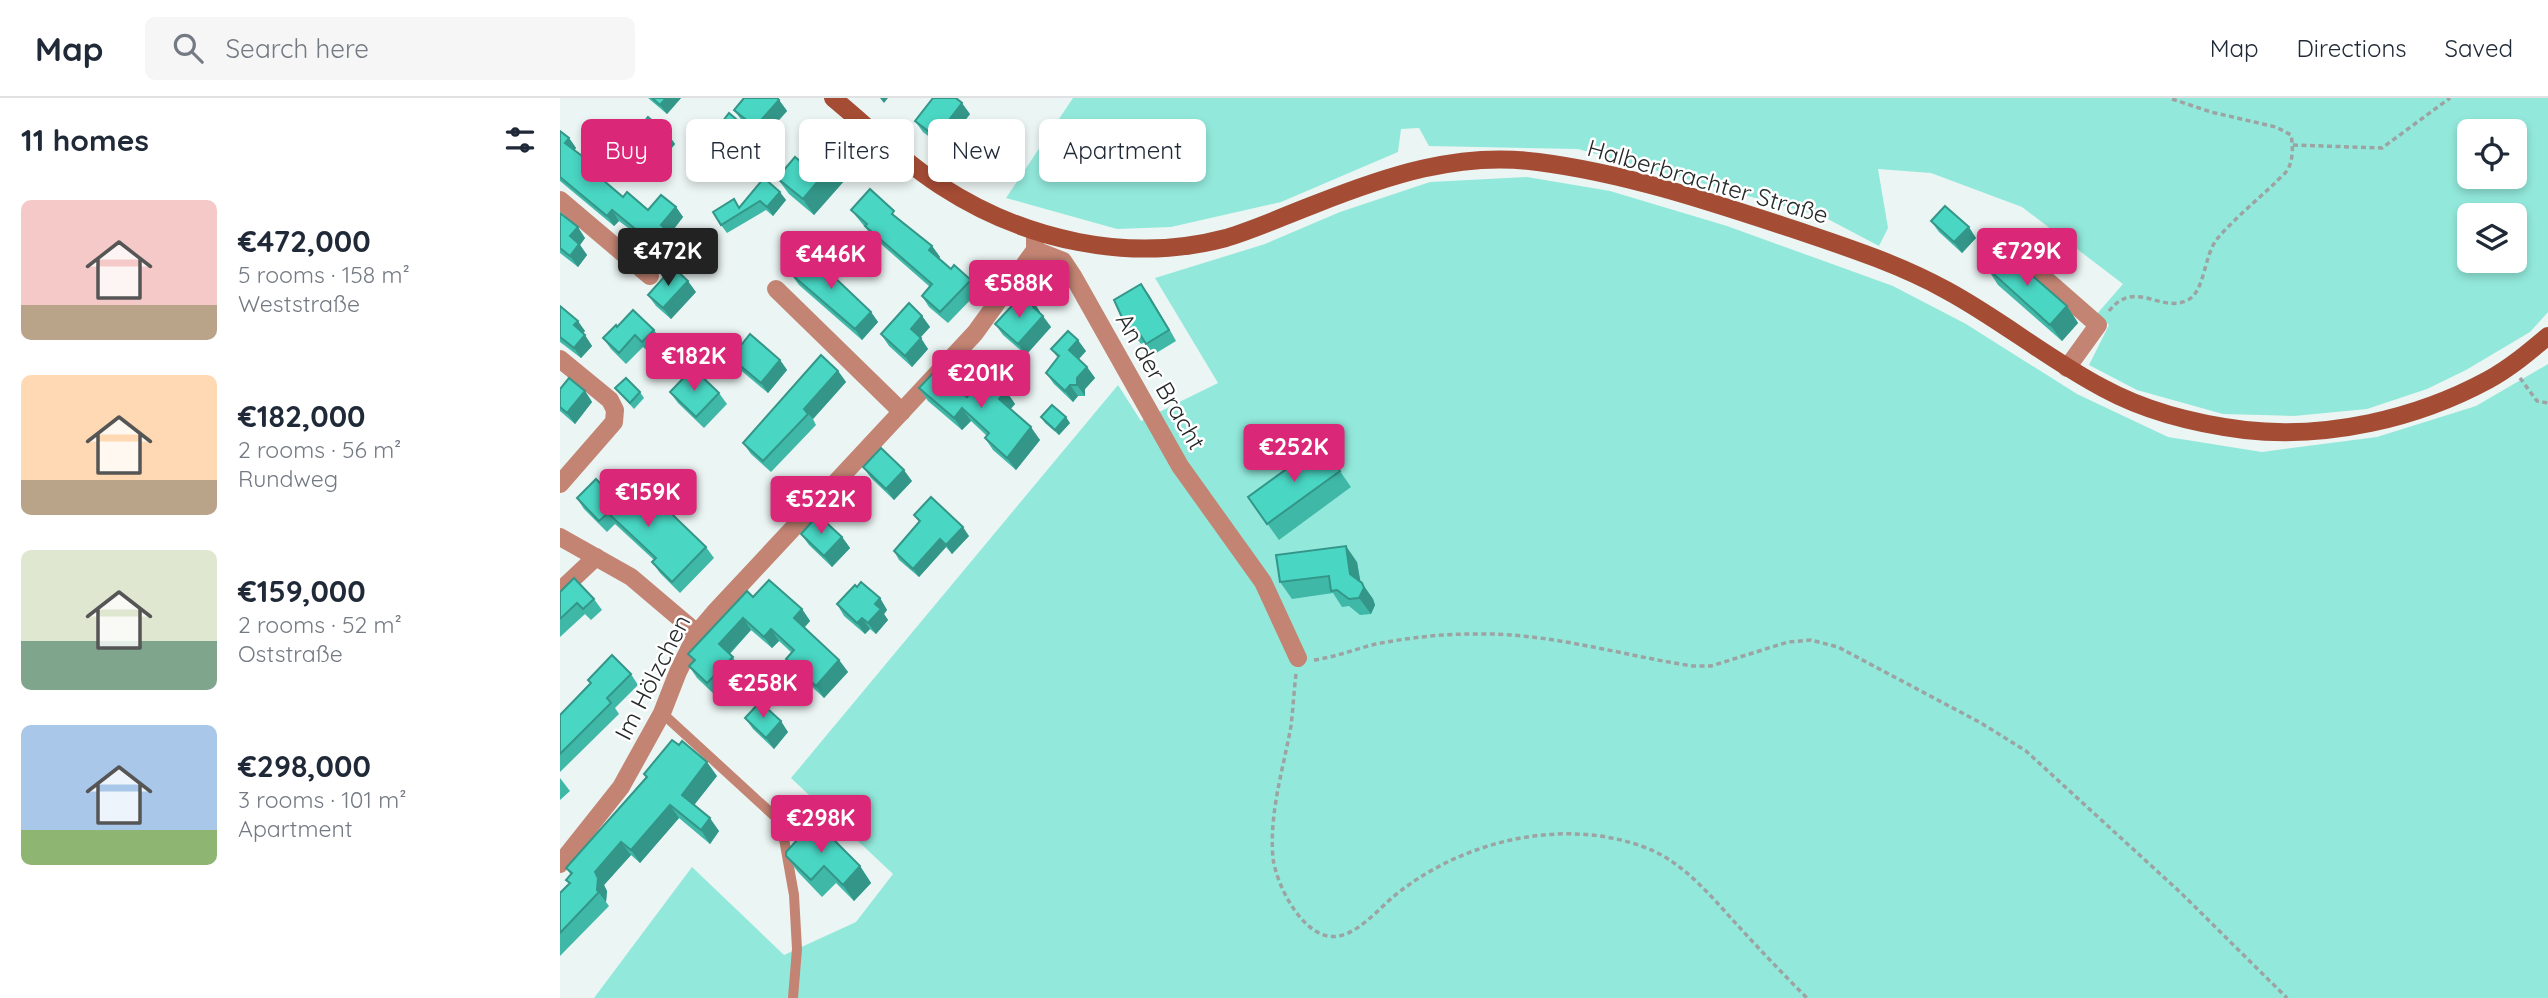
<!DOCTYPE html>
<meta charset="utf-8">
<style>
:root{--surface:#fff;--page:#f6f6f7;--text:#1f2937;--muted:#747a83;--line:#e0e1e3;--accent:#db2777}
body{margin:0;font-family:Quicksand,sans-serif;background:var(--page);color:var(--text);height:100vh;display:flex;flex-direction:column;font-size:26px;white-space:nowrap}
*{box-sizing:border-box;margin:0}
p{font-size:23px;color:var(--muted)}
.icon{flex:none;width:38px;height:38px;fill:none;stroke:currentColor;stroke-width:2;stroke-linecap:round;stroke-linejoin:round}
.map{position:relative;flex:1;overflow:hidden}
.details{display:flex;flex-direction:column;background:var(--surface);width:560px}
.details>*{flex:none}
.hud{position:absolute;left:21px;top:21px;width:665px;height:63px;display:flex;gap:14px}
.buttons{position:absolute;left:1897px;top:21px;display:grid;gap:14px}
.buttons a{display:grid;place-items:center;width:70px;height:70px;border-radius:10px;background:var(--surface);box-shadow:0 4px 10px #0003;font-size:35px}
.price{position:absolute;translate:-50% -60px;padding:0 16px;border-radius:7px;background:var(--accent);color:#fff;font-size:23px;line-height:46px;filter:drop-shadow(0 2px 4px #0008)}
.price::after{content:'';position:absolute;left:50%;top:42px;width:21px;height:16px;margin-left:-10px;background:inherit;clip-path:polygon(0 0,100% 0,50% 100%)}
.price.active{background:#222;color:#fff}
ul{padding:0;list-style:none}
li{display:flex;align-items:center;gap:21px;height:175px;padding:0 21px}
li span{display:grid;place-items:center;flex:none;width:196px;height:140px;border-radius:10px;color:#555}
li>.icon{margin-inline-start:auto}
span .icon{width:84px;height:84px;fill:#fffc;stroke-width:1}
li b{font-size:30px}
h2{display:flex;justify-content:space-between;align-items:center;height:84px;padding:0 21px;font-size:30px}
.chip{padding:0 24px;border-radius:10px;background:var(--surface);box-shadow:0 4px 10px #0003;font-size:24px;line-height:63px}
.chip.active{background:var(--accent);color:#fff}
header{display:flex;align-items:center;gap:42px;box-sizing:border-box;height:98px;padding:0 35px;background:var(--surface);border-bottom:2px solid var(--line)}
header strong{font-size:33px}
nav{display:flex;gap:38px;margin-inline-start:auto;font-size:24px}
.search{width:490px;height:63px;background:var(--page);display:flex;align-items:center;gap:18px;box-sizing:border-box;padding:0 24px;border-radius:10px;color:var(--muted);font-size:26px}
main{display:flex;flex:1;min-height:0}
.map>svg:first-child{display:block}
</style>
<header>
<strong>Map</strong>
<div class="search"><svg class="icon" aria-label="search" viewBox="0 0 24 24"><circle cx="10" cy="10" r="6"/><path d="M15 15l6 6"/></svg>Search here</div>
<nav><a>Map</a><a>Directions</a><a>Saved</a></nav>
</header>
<main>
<section class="details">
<h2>11 homes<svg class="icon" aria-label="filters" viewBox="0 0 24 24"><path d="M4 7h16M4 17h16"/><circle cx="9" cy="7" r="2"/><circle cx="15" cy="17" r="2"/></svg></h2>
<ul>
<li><span style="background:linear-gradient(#f6c9c9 75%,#b9a48a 0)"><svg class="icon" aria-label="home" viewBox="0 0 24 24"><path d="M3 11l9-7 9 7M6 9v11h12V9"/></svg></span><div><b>€472,000</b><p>5 rooms · 158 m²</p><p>Weststraße</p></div></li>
<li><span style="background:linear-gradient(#ffd9b3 75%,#b9a48a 0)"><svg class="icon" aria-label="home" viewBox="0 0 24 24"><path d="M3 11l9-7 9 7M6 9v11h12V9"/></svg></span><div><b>€182,000</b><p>2 rooms · 56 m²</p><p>Rundweg</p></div></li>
<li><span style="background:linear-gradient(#dfe7d0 65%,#7fa58c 0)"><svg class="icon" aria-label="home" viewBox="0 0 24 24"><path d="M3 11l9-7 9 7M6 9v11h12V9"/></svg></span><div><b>€159,000</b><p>2 rooms · 52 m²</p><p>Oststraße</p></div></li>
<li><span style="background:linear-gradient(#a9c7e8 75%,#8fb573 0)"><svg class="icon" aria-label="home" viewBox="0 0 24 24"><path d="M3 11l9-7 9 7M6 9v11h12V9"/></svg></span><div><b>€298,000</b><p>3 rooms · 101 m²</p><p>Apartment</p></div></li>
</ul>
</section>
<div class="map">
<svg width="1988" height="900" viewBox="0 0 1988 900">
<rect width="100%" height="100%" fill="#ebf5f3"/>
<g fill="#92e9db" fill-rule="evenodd">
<path d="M513 0H1988V214L1970 234 1906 272 1867 291 1807 311 1734 318 1663 316 1577 292 1529 267 1549 227 1536 217 1563 186 1462 109 1371 75 1318 71 1328 130 1319 148 1264 119 1018 51 869 48 859 30 841 31 838 54 721 104 611 129 557 131 446 100ZM1909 33H1955V79H1909ZM1909 117H1955V163H1909Z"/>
<polygon points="967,79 1050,93 1167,128 1333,188 1406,226 1517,296 1608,339 1702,354 1817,339 1916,308 1988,266 1988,900 34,900 132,769 224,857 296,824 333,776 231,680 558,287 581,323 658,285 595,180 705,146 780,114 870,84"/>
</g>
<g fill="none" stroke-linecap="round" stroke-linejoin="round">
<g stroke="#9ca3a2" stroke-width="3.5" stroke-dasharray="5 3.5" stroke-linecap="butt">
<polyline points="1733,47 1822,50 1890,0"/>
<path d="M1549 213C1575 180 1601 216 1628 202 1645 193 1644 157 1657 141 1674 121 1696 103 1715 85 1719 80 1727 75 1729 69 1733 60 1733 47 1731 37L1716 29 1651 14 1609 0"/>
<polyline points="1960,280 1977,303 1988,305"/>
<path d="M754 562C776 559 795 551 816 546 847 540 880 536 912 536 988 534 1059 557 1133 568H1151L1228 544 1251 542 1278 549 1421 625 1466 653 1621 795 1727 900"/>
<path d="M736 576C734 593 733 611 731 628 723 672 709 715 713 760 716 787 745 845 779 838 803 833 823 805 843 791 910 741 1005 720 1084 749 1125 764 1152 800 1181 831 1202 854 1224 877 1247 900"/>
</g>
<polyline stroke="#c38473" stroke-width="10" points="102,615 221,724 234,797 237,851 233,900"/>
<g stroke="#c38473" stroke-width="18">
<polyline points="0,102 90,178"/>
<polyline points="1441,142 1538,227 1507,270"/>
<polyline points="475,152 503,163 513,178 620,368 703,484 738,560"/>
<polyline points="216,191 342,314"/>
<polyline points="0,261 50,302 55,312 54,324 0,386"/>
<polyline points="0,439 71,479 137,535"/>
<polyline points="0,493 36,459"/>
<polyline points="0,766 61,689 102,615 118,574 137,535 154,515 415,235 475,152 475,134"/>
</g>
<path stroke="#a54c35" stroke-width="18" d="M273 0C308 29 344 64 381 88 464 142 569 166 666 140 696 131 724 118 753 107 826 78 899 53 978 64 1064 75 1148 103 1230 130 1283 148 1337 165 1386 192 1440 221 1488 261 1543 290 1587 314 1637 326 1685 332 1767 341 1856 321 1928 282 1950 270 1969 254 1988 238"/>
</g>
<g fill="#3fb8a8">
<polygon points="88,0 121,0 107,16"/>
<polygon points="219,2 227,13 203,40 182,23 174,12"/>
<polygon points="410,16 384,50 363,34 355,23"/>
<polygon points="159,28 186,32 176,44 163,34"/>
<polygon points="0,33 9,40 16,50 14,52 41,77 39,79 63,99 88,112 116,109 123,119 110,136 116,144 100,163 82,148 75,138 76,136 59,123 54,128 0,83"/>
<polygon points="107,35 115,46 99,65 80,49 73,38"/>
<polygon points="455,49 428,84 409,69 401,58"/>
<polygon points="280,57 292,74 254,117 229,96 217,80 240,63"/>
<polygon points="204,80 226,102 213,118 206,112 167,135 161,127 179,109"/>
<polygon points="291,112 340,122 372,148 380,159 379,161 391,171 411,182 419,193 388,225 369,209 362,198 370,189 313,139"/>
<polygon points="0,115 25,140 20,147 27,157 18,169 0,155"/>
<polygon points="1371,123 1416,140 1402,155 1379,134"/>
<polygon points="1427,170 1507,208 1518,225 1502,243 1438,187"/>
<polygon points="231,176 311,214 318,224 302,242 239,187"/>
<polygon points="136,194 111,221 96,208 88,197"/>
<polygon points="589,197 616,243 593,257 585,244 581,246 564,224"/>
<polygon points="473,203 480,214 480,216 491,229 466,257 443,237 435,226"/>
<polygon points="0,208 25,233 23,235 32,248 21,260 0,244"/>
<polygon points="362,218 370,229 360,240 368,251 352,269 329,248 321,236"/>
<polygon points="57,229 94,232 102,243 90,255 83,249 66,266 51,251 43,240"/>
<polygon points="491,251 526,253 519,261 527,269 535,280 525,291 525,298 518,298 513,304 494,286 486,275 498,260"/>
<polygon points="171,260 220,262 227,272 208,295 178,270"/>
<polygon points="278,273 286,284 253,321 256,327 211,374 191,356 183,345"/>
<polygon points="55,290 80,294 84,300 74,311"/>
<polygon points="359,290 407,299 446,293 455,306 451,311 480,342 456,372 433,352 425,340 427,338 411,323 402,332 368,303"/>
<polygon points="0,291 25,293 32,304 15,326 0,313"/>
<polygon points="110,294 159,295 167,306 144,330 118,305"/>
<polygon points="481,319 510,325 499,337 485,325"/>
<polygon points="761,346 791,389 719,442 688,399"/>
<polygon points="303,369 352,383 334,402 311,380"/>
<polygon points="17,400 69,415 146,449 154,460 120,495 100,475 92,464 94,462 55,426 47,434 24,411"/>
<polygon points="354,417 409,438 392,456 386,449 359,479 339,462 334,453 359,424"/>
<polygon points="241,436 282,439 290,450 272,469 249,447"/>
<polygon points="797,464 800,484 813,501 815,507 811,516 800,517 789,508 782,509 773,495 732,501 720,484"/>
<polygon points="297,489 320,500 327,512 324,516 328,522 316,536 310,531 305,536 284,518 277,506"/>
<polygon points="0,494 34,501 42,512 31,522 25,516 0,539"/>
<polygon points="193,499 242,511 250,523 244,530 279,562 288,574 264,600 235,573 226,561 232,555 219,543 212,550 191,532 170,556 181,570 155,597 137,580 129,568 133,563 128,556"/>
<polygon points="71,576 78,587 55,610 59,616 0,674 0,617 30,585 28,582"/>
<polygon points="185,620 228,634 214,651 193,631"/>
<polygon points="84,676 157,678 134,707 159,733 150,746 119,720 80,765 71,757 44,787 47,793 46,804 49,808 0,858 0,795 9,786 6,782 11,777 6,770 86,679"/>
<polygon points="0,680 10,693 0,702"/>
<polygon points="226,758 300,768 311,785 294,803 276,785 262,799 238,774"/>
</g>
<g fill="#339688">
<polygon points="106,0 121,0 107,16 100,7"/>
<polygon points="320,0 328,0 324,5"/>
<polygon points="219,2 227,13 203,40 195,29"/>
<polygon points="402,5 410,16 384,50 376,39"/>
<polygon points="182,26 186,32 176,44 172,39"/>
<polygon points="107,35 115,46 99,65 92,53"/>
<polygon points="447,38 455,49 428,84 421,73"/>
<polygon points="9,40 16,50 12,56 5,45"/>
<polygon points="280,57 292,74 254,117 243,101"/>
<polygon points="34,67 41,77 37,81 30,71"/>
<polygon points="220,94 226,102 213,118 207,109"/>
<polygon points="116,109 123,119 110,136 116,144 100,163 93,153 101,127"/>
<polygon points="52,112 59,123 54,128 47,118"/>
<polygon points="18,129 25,140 20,147 27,157 18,169 10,158 10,138"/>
<polygon points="1409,129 1416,140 1402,155 1394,144"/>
<polygon points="372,148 380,159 376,164 369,152"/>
<polygon points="128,183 136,194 111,221 103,210"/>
<polygon points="581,186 589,197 616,243 609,232"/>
<polygon points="473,203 480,214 480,220 473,209"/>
<polygon points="1507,208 1518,225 1502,243 1490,227"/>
<polygon points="311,214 318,224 302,242 295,231"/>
<polygon points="362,218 370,229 358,242 351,231"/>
<polygon points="483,218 491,229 466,257 458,246"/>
<polygon points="18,223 25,233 21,237 14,227"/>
<polygon points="25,237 32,248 21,260 14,250"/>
<polygon points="361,240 368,251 352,269 345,258"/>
<polygon points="518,242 526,253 517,263 509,252"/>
<polygon points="220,262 227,272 208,295 201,285"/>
<polygon points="527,269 535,280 525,291 525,298 517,287 517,280"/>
<polygon points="278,273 286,284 253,321 244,311"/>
<polygon points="510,287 518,298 513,304 505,293"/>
<polygon points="25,293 32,304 15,326 7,315"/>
<polygon points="446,293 455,306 448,313 439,301"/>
<polygon points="402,310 411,323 402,332 394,320"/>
<polygon points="506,319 510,325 499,337 495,332"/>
<polygon points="471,329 480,342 456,372 447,360"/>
<polygon points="344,372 352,383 334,402 326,391"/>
<polygon points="403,429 409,438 392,456 386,447"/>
<polygon points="282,439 290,450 272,469 264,458"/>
<polygon points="380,441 386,449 359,479 353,471"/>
<polygon points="786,448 797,464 802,492 790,476"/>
<polygon points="802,485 813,501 815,507 811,516 799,500"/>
<polygon points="320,500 327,512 324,516 328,522 316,536 308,525 315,506"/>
<polygon points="242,511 250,523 242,532 234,520"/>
<polygon points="183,520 191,532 167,558 159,546"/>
<polygon points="302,520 310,531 305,536 297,525"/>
<polygon points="211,531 219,543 212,550 204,539"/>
<polygon points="279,562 288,574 264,600 256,588"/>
<polygon points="221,623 228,634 214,651 206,640"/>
<polygon points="147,664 157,678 131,711 122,697"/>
<polygon points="110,707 119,720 80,765 71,752"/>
<polygon points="150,720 159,733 150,746 141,732"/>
<polygon points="61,744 71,757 44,787 47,793 46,804 37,792 35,774"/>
<polygon points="300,768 311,785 294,803 283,787"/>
</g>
<g fill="#49d6c3" stroke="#339688" stroke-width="2">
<polygon points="92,0 106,0 100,7"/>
<polygon points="184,0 217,0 219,2 195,29 174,12"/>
<polygon points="373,0 396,0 402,5 376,39 355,23"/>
<polygon points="169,15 182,26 172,39 159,28"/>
<polygon points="88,19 107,35 92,53 73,38"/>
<polygon points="428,23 447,38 421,73 401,58"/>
<polygon points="0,33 9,40 5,45 34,67 30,71 63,99 67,94 88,112 101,97 116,109 101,127 109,134 93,153 75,138 79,134 52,112 47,118 0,79"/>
<polygon points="260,39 280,57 243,101 217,80 235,59 240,63"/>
<polygon points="204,80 220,94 207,109 200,103 161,127 153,114 174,101 179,110"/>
<polygon points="310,91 334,113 332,116 372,148 369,152 391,171 394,167 411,182 380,214 362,198 372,186 305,128 307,126 291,112"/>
<polygon points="1385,108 1409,129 1394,144 1371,123"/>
<polygon points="0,115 18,129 10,138 19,146 10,158 0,150"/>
<polygon points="1443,152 1507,208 1490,227 1427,170"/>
<polygon points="250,156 311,214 295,231 231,176"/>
<polygon points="113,169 128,183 103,210 88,197"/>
<polygon points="581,186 609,232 586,246 578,233 573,235 567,225 564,224 554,202"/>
<polygon points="461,198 466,203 473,203 473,209 483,218 458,246 435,226"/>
<polygon points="349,205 362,218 351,231 361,240 345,258 321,236"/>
<polygon points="0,208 18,223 14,227 25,237 14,250 0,239"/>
<polygon points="73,212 94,232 82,244 75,237 59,255 43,240 56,227 57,229"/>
<polygon points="508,233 518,242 509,252 527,269 517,280 517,287 510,287 505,293 486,275 499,258 491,251"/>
<polygon points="190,236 220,262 201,285 171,260"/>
<polygon points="261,257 278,273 244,311 248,316 203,363 183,345"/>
<polygon points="133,270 159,295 136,319 110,294"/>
<polygon points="375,273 407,299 428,275 446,293 439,301 471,329 447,360 425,340 429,335 402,310 394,320 359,290"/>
<polygon points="9,280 25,293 7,315 0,309 0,291"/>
<polygon points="66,280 80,294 70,305 55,290"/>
<polygon points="492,307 506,319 495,332 481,319"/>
<polygon points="761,346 780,373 707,426 688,399"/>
<polygon points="321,350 344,372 326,391 303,369"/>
<polygon points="36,381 69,415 89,394 146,449 112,484 92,464 96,460 48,415 39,423 17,400"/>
<polygon points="371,399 403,429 386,447 380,441 353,471 334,453 360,423 354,417"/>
<polygon points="258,417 282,439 264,458 241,436"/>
<polygon points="786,448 790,476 802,485 804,490 799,500 789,501 777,492 771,493 769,478 720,484 716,457"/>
<polygon points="14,480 34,501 23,511 17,505 0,521 0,494"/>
<polygon points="209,482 242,511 234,520 279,562 256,588 226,561 234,552 211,531 204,539 183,520 159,546 173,559 147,585 129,568 135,562 128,556 187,493 193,499"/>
<polygon points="301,484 320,500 315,506 321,511 308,525 302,520 297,525 277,506 295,487 297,489"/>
<polygon points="52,557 71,576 47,600 51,605 0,656 0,617 31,585 28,582"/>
<polygon points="200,604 221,623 206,640 185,620"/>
<polygon points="112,642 119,647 122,643 147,664 122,697 150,720 141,732 110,707 71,752 61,744 35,774 38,780 37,792 39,794 0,835 0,795 10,785 6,782 12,775 6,770 87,679 84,676"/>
<polygon points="255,723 300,768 283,787 264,768 251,782 226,758 226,754"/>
</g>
<g text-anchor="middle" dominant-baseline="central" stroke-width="5" stroke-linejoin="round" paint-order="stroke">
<g font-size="24" fill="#272a2a" stroke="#fff">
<text transform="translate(1148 83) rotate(16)">Halberbrachter Straße</text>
<text transform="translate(601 283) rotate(60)">An der Bracht</text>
<text transform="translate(92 579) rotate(-63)">Im Hölzchen</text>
</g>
</g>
</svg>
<div class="buttons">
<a><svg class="icon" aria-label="locate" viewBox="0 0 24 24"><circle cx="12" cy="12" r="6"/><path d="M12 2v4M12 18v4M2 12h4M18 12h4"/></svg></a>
<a><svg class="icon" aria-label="layers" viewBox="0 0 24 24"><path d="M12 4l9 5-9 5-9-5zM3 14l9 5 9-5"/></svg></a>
</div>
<b class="price active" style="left:108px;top:190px">€472K</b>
<b class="price" style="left:1467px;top:190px">€729K</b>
<b class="price" style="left:271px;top:193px">€446K</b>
<b class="price" style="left:459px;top:222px">€588K</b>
<b class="price" style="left:134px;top:295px">€182K</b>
<b class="price" style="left:421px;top:312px">€201K</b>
<b class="price" style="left:734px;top:386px">€252K</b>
<b class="price" style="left:88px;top:431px">€159K</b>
<b class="price" style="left:261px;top:438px">€522K</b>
<b class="price" style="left:203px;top:622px">€258K</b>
<b class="price" style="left:261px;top:757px">€298K</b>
<div class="hud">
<a class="chip active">Buy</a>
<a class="chip">Rent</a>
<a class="chip">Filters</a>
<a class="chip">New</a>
<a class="chip">Apartment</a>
</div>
</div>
</main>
